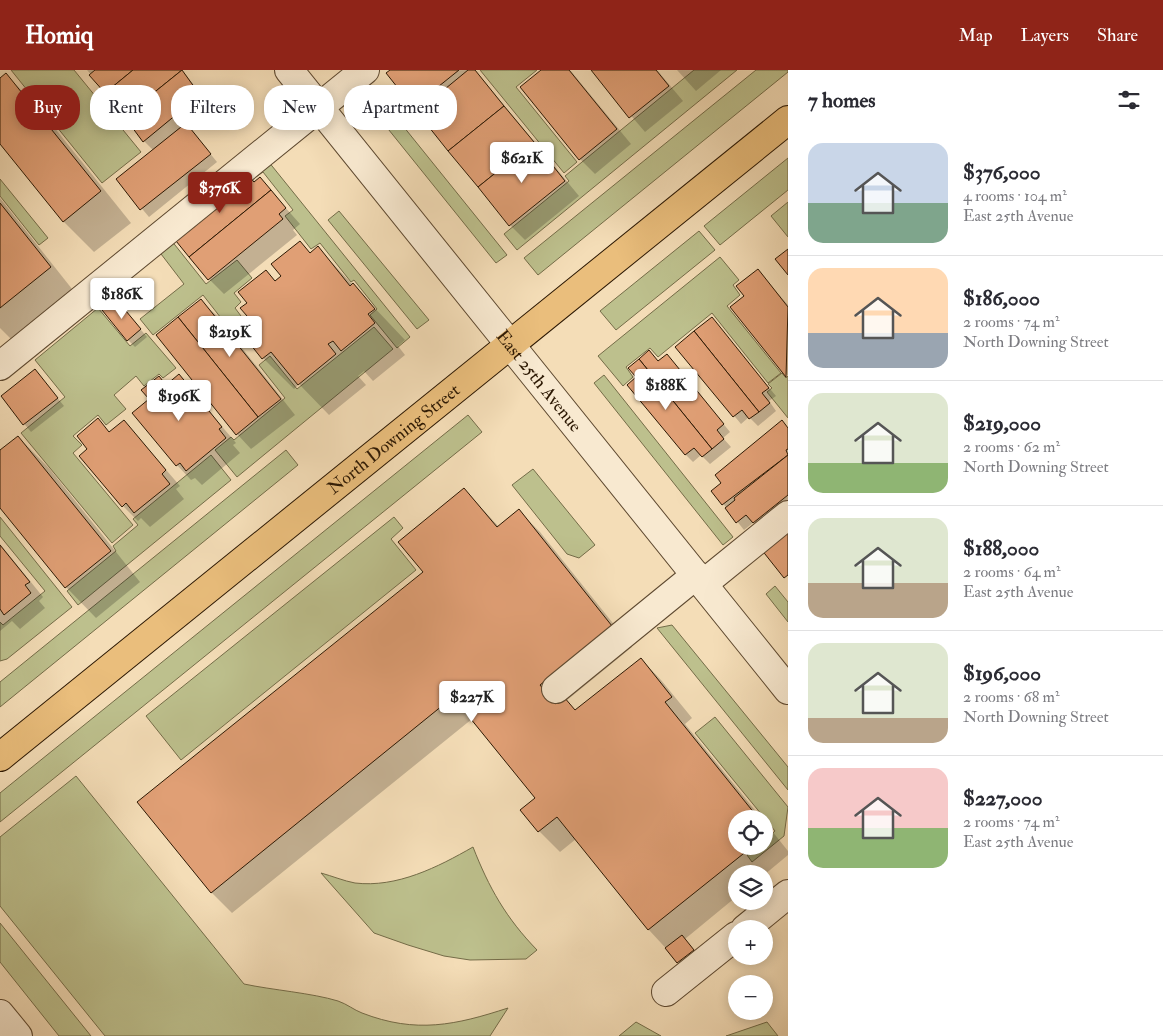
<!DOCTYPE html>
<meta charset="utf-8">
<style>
:root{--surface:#fff;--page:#f7f7f7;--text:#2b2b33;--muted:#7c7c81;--line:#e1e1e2;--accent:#8f2418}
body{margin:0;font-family:"IM FELL Double Pica",serif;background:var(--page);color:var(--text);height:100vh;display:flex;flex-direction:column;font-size:19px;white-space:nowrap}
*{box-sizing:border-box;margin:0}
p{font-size:16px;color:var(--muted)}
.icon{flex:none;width:28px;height:28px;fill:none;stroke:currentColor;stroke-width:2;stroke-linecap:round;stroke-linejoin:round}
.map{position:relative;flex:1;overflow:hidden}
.side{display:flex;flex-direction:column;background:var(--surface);width:375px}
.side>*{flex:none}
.top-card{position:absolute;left:15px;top:15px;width:475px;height:45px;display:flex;gap:10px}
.buttons{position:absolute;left:728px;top:740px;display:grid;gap:10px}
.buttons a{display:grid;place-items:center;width:45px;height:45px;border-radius:50%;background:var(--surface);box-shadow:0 2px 12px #0003;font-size:25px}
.price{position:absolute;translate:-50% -42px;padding:0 11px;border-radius:5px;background:#fff;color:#222;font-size:16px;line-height:32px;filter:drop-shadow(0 1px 2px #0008)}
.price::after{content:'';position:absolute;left:50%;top:30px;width:15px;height:11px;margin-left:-8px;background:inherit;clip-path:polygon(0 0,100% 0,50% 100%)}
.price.active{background:var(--accent);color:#fff}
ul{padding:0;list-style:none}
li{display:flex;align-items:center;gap:15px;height:125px;padding:0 20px}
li+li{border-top:1px solid var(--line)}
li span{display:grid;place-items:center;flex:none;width:140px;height:100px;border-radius:15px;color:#555}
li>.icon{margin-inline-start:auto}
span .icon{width:60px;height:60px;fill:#fffc;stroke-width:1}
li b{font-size:21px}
h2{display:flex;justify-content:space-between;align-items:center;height:60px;padding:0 20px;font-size:21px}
.tag{padding:0 18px;border-radius:20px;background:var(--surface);box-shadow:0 2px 12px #0003;font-size:18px;line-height:45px}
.tag.active{background:var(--accent);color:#fff}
header{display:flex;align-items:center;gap:30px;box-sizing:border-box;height:70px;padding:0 25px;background:var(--accent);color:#fff}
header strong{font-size:24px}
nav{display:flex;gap:28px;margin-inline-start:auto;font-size:18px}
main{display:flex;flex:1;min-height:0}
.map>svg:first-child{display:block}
</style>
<header>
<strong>Homiq</strong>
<nav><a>Map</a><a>Layers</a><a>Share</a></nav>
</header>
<main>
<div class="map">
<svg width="788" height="966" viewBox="0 0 788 966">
<rect width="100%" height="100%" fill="#f4ddb7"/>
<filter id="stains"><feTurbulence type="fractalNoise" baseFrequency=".004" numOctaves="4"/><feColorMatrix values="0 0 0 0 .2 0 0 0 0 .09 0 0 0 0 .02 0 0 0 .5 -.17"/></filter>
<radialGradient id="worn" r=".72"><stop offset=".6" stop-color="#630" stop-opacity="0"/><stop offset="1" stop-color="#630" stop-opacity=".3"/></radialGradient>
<g fill="#bdc08d" stroke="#746c48">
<polygon points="11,0 74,0 141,82 102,113"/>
<polygon points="480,0 537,0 516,17 577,92 564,103"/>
<polygon points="694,0 737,0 517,180 504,164 569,111 565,106"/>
<polygon points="756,0 788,0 788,2 538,205 524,188"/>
<polygon points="370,15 507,185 496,193 368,34 367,18"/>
<polygon points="788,88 788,120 720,175 704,156"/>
<polygon points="268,91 410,267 397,278 370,245 377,239 354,210 351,212 320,173 311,179 285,146 293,140 263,102 256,107 253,104"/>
<polygon points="0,109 48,168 39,175 0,126"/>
<polygon points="788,132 788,167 771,146"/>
<polygon points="339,141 429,250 417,259 328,150"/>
<polygon points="699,161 715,180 616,260 600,241"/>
<polygon points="171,170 206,214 237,190 252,208 234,223 241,232 235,238 241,246 228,257 203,225 153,265 140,249 184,214 158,180"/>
<polygon points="720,187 739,210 733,215 740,225 727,236 781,303 768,313 712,243 658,287 650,278 626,297 633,307 623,316 598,286"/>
<polygon points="98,238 130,276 146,263 176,298 163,308 159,304 144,316 136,306 114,325 126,339 106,355 98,345 73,366 82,375 73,383 133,455 112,473 21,363 65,327 35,290"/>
<polygon points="374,257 393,279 237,407 215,380 231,367 234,370 285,328 259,295 270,286 297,319"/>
<polygon points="782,303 786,308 788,306 788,348 767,322 772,318 768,314"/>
<polygon points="604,305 733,467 723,475 594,313"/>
<polygon points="468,345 482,362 0,752 0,723"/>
<polygon points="286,380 298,395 0,637 0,612"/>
<polygon points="211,385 231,410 78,535 67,521 116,481 113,476 138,455 133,449"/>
<polygon points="533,399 595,475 579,488 567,484 512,415"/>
<polygon points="0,447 72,537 7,589 0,591 0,552 3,555 45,521 0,466"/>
<polygon points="394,447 403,458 391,469 416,500 181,690 146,646"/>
<polygon points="775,516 788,532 788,552 766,524"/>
<polygon points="672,555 788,697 788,720 657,558"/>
<polygon points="715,647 788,737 784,766 752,792 747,785 757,776 764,776 764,771 775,761 695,663"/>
<path d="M76 706 244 914C272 920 312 923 338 931 347 934 354 940 362 943 416 964 456 955 508 938L490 966H105L0 836V767Z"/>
<path d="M473 777C489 818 506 848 537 880L526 889 470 890 444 886 408 875 374 863 321 803C332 806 344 811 355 813 397 818 438 797 473 777Z"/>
<polygon points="0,853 91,966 59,966 0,892"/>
<polygon points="636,952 661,966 619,966"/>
<polygon points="767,952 778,966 726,966"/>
</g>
<g fill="#0003">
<polygon points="87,0 182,0 214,41 191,60 217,92 149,147 118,110 154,81 144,71 132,52"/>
<polygon points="392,0 475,0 579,126 525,170 510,155 414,36"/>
<polygon points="543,0 570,0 631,74 595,104 580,89"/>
<polygon points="592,0 657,0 683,31 645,62"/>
<polygon points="677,0 721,0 696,21"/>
<polygon points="6,5 37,36 131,153 94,182 64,152 0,72 0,10"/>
<polygon points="260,109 300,154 293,160 297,165 224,224 209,209 255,113"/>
<polygon points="0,128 76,224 14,272 0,258"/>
<polygon points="300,173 311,184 318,178 405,270 398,276 405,285 373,311 364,301 358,306 366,315 329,345 299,314 294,319 263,288 249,246 249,233 266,201 276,212 283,207"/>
<polygon points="758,201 788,235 788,306 732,237 746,226"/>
<polygon points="116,230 147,267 135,277 128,270"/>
<polygon points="201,231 216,245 295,345 251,379 237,364"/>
<polygon points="712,249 776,326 769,331 776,341 758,356 749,347 741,354 677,277"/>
<polygon points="658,292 674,293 730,362 723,368 731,377 710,394 701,385 693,392 685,384"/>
<polygon points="35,300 64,336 31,362 2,327"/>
<polygon points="179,306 236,373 233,375 240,383 202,415 195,408 191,410 177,395 150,329"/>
<polygon points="98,350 110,363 124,351 180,416 176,419 184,429 150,457 141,448 138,451 123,436 81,386 89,379"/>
<polygon points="788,358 788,439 762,460 754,452 744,460 713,421"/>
<polygon points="18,367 49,398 140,512 96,548 66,517 0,436 0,382"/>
<polygon points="464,419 499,457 519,441 540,462 632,577 566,631 576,641 641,589 661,610 692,648 685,654 762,749 736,749 736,776 764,776 764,751 788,781 788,785 764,805 736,804 736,827 685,869 701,888 686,900 649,860 576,769 560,782 539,761 536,728 472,649 232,843 211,822 425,502"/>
<polygon points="0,474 43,527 39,531 45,538 20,559 12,551 0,561"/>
</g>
<g fill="#e09f75" stroke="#2c1803">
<polygon points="95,0 133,0 105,23 89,5"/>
<polygon points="133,0 182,0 146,29 141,23 119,40 105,23"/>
<polygon points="182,0 200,25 143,72 129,53 150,35 146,29"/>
<polygon points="390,0 459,0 413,37 386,3"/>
<polygon points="468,0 475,0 504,36 448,81 417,42"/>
<polygon points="541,0 569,0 617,59 579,90 520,17"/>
<polygon points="591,0 656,0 669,16 629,48"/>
<polygon points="6,3 101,121 63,152 0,74 0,8"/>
<polygon points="504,36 534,72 478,117 448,81"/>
<polygon points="186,53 211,84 140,140 116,109"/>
<polygon points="534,72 565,111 509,156 478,117"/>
<polygon points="248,105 254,112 260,107 271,120 189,187 172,166"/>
<polygon points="271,120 286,138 279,144 283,149 208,210 189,187"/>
<polygon points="0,133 51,197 0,238"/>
<polygon points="300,171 310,183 318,176 350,216 353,213 375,239 368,244 375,253 341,281 333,271 328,274 336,284 298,315 271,282 262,289 235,255 247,246 240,238 247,233 238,222 266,200 275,211 281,206 271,194"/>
<polygon points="788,179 788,205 775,189"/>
<polygon points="758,199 788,237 786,307 730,237 744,226 736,216"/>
<polygon points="116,229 141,259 127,271 102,240"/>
<polygon points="201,229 281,329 258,347 178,247"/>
<polygon points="178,247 258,347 236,365 156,265"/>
<polygon points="712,247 769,318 762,323 770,333 759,342 694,261"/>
<polygon points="694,261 759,342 749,349 742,340 733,347 675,277"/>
<polygon points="649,280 658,291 667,284 724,354 717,360 724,369 712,379 639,289"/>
<polygon points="639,289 712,379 702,387 694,378 685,385 627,315 636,307 628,298"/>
<polygon points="35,299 58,328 23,355 1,326"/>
<polygon points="179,304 222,357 219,359 226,368 186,401 180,393 176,396 132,343 149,329 141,320 159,306 166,315"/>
<polygon points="98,348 109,362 124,350 166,400 162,404 170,414 134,443 126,433 122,437 79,386 87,379 77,366"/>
<polygon points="782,350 788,358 788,379 786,380 788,385 722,435 711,421 721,413 715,405"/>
<polygon points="18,366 111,481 65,518 0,438 0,380"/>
<polygon points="788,385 788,425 753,453 746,445 736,453 725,438 735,430 734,428"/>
<polygon points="464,418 497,457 519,439 612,556 540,615 555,634 564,627 575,640 641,588 672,627 665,632 759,749 736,749 736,776 753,776 648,860 557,747 538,762 520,740 535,728 453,627 211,823 137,732 423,502 398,472"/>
<polygon points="788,457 788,505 784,508 761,479"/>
<polygon points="0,475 30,512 25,515 31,523 4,545 0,539"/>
<polygon points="682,865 694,880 677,893 665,878"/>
</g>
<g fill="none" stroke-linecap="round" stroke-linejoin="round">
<g stroke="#5e4930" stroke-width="30">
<g id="minor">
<path id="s1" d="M289 0 788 620"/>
<polyline points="0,296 365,0"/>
<polyline points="703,514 788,445"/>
<polyline points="556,619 696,505"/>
<polyline points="745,859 788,824"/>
<polyline points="666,922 736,866"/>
<polyline points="0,944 18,966"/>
</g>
</g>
<g stroke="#2c1803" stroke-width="30">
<g id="major">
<path id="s2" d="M0 687 788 50"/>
</g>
</g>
<use href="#minor" stroke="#f8e9d0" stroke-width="28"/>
<use href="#major" stroke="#eabe7c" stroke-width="28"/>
</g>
<g text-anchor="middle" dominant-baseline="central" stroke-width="4.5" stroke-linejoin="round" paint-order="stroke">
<g font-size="18" fill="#2c1803" stroke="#f8e9d0">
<text stroke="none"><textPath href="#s1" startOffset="399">East 25th Avenue</textPath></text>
<text stroke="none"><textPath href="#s2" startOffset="506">North Downing Street</textPath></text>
</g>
</g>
<rect width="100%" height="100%" filter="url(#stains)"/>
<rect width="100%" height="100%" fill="url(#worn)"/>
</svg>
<div class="buttons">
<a><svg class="icon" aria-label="locate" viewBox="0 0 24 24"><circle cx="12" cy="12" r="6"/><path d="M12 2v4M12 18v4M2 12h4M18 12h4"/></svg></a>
<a><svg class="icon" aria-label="layers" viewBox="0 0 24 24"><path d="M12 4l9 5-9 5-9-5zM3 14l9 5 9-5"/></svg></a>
<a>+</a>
<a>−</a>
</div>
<b class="price" style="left:522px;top:114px">$621K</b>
<b class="price active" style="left:220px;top:144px">$376K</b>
<b class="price" style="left:122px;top:250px">$186K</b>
<b class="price" style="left:230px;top:288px">$219K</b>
<b class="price" style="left:666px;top:341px">$188K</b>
<b class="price" style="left:179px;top:352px">$196K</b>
<b class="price" style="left:472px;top:653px">$227K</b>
<div class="top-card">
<a class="tag active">Buy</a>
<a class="tag">Rent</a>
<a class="tag">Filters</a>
<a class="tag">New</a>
<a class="tag">Apartment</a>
</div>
</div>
<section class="side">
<h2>7 homes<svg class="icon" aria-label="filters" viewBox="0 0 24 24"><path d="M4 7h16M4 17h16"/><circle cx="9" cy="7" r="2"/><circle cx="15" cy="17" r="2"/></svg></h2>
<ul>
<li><span style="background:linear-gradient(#c9d6e8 60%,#7fa58c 0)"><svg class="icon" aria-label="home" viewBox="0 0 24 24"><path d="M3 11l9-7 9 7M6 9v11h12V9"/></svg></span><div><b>$376,000</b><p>4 rooms · 104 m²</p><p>East 25th Avenue</p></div></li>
<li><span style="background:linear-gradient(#ffd9b3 65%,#9aa5b1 0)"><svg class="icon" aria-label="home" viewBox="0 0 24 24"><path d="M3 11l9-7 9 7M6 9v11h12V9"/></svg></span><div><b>$186,000</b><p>2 rooms · 74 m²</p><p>North Downing Street</p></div></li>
<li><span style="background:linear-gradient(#dfe7d0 70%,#8fb573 0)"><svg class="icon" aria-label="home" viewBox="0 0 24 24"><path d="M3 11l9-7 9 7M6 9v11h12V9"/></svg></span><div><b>$219,000</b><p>2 rooms · 62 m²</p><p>North Downing Street</p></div></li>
<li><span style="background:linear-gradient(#dfe7d0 65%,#b9a48a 0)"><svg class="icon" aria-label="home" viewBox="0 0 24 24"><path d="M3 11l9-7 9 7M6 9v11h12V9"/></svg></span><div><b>$188,000</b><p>2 rooms · 64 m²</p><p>East 25th Avenue</p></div></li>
<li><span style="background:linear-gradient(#dfe7d0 75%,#b9a48a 0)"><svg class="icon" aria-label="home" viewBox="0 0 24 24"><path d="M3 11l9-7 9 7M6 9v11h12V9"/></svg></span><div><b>$196,000</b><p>2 rooms · 68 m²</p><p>North Downing Street</p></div></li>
<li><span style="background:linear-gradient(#f6c9c9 60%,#8fb573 0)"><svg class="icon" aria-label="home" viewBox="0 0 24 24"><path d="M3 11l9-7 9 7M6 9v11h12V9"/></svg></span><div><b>$227,000</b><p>2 rooms · 74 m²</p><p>East 25th Avenue</p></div></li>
</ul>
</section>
</main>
